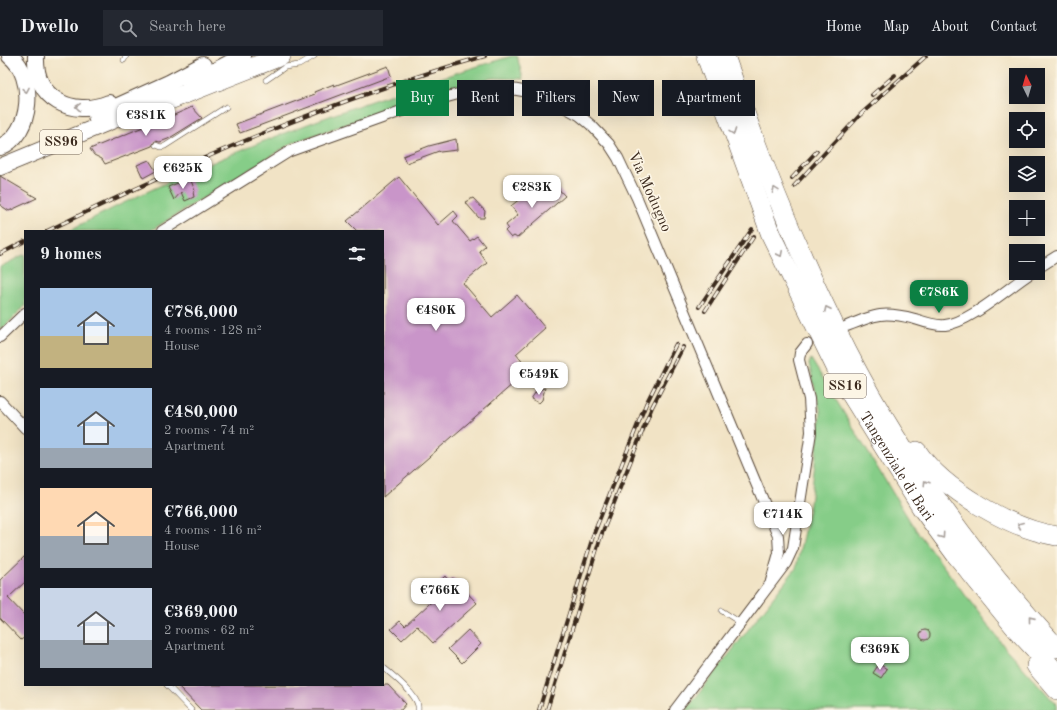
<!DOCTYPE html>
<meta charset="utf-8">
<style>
:root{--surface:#171b24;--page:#242831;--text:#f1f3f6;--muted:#9ea1a6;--line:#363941;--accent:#0b8043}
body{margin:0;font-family:"Old Standard TT",serif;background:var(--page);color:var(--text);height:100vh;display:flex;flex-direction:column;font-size:15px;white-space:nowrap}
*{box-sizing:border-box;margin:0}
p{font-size:13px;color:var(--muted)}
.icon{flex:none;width:22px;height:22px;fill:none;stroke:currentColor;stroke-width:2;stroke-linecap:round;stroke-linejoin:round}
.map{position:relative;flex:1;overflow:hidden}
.panel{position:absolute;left:24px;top:174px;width:360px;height:456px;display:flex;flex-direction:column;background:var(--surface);border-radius:0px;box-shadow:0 4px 16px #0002}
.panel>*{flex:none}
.top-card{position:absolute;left:396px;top:24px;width:380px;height:36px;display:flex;gap:8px}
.needle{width:26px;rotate:355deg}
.controls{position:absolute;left:1009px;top:12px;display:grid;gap:8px}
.controls a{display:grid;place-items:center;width:36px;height:36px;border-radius:0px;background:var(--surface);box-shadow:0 4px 16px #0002;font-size:20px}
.price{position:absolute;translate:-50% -34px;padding:0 9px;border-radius:8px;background:#fff;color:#222;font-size:13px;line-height:26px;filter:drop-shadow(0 1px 2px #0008)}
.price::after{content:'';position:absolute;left:50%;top:24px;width:12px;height:9px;margin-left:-6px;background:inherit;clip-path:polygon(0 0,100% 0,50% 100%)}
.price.on{background:var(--accent);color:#fff}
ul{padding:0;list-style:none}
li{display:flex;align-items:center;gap:12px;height:100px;padding:0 16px}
li span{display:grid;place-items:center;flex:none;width:112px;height:80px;border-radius:0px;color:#555}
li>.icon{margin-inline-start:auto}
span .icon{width:48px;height:48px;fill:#fffc;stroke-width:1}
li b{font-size:17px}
h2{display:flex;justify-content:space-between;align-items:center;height:48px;padding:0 16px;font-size:17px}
.pill{padding:0 14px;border-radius:0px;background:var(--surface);box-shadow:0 4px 16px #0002;font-size:14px;line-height:36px}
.pill.on{background:var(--accent);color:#fff}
header{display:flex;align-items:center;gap:24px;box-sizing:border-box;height:56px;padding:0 20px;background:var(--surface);border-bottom:1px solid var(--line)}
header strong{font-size:19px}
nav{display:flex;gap:22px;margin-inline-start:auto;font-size:14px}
.search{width:280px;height:36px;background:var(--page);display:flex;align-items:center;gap:10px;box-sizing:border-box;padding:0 14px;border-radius:0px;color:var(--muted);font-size:15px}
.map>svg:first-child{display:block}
</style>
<header>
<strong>Dwello</strong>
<div class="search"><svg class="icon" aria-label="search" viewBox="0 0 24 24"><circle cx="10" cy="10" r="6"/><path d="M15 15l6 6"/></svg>Search here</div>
<nav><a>Home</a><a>Map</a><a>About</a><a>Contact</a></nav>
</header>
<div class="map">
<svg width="1057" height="654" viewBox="0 0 1057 654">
<rect width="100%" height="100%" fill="#fcf5e5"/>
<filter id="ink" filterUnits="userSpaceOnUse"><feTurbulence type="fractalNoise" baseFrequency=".025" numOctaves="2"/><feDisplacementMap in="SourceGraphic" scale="8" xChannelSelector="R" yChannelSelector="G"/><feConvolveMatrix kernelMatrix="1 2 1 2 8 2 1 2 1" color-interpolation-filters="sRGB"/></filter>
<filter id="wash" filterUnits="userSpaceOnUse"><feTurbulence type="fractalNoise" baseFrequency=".012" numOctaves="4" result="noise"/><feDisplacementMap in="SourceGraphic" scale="16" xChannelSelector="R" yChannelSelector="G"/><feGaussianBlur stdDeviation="0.9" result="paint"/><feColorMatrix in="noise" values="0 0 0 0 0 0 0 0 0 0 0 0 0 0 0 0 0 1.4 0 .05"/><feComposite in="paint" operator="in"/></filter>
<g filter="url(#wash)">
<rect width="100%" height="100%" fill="#f1e3c5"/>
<g fill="#86cd88" stroke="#607c53">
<path d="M512 0H517L523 23 492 22 457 30 294 86 150 175H68C209 101 359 45 512 0Z"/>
<polygon points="25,198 25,250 0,275 0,211"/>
<polygon points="811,303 913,470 1006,593 1057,649 1057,654 686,654 796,512 810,448 821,357 809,308"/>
</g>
<g id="blocks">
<g fill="#c995c9">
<polygon points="388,10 391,20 240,77 236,68 315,38 314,36 334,28 334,30"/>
<polygon points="192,51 202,62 168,83 160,86 155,85 152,90 105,108 102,103 94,99 90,93 143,71 145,72"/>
<polygon points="456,83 457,94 440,96 439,95 406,107 403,100 429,90"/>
<polygon points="149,104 156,115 143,122 137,109"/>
<polygon points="0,120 37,142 9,155 0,149"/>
<polygon points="399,121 438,169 454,155 458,160 453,165 470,185 477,180 485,190 479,195 487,207 463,227 492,261 517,239 545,272 516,298 529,314 383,441 383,175 357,175 347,165"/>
<polygon points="190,122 195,135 193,136 194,141 185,145 181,136 174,144 168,131"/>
<polygon points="554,128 565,140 517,182 514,180 511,182 505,175 508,172 506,169 518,159 511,150 532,133 536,137 540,133 543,137"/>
<polygon points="473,142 485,155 484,162 479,162 465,146"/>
<polygon points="545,332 542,344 539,347 531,343 537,334"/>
<polygon points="25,500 25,526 8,542 25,560 25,581 21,584 0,562 0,524"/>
<polygon points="445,520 449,525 453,522 477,547 433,587 417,570 402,584 391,573 400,565 405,570 441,537 446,531 440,525"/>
<polygon points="468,574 481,588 462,607 448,593"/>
<circle cx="925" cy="579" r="5"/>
<polygon points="879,608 887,613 881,622 873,617"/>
<polygon points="177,629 388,629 406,648 401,654 201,654"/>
</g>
</g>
</g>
<g filter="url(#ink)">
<use href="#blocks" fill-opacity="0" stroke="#564637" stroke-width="1"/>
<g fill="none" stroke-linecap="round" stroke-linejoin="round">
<g stroke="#564637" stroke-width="6">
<g id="lane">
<polyline points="124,4 126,0"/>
<polyline points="266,24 285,11 299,9 314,0"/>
<polyline points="156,89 161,91 165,90 226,51"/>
<polyline points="722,555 741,567"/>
<path d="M383 611C393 620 421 641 418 654"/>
<polyline points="167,629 191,654"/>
</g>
</g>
<g stroke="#564637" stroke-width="12">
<g id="street">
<polyline points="162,175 290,95 418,49 469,35 490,32 506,32 534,37 557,47 579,59 591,69 609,88 618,102 637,142 778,480 779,497 771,525"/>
<polyline points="1038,212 1057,200"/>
<path d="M847 270C876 258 884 255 915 263 924 266 935 270 945 269 969 267 1009 231 1031 217"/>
<polyline points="0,281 25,257"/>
<polyline points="0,345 25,372"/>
<polyline points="675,654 786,507 793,492 811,376 809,343 799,304 800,297 807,288"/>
</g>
</g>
<g stroke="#564637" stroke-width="18">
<g id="primary">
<path d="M36 0C34 43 72 62 109 47"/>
<polyline points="192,27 243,0"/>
<polyline points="96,60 169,27 203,9"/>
<path d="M0 91C33 78 36 20 10 0"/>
<polyline points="0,111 133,56"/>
</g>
</g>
<g stroke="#564637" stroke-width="20">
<g id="highway">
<path id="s1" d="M706 0 771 179 842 324 921 451 956 499 1017 574 1057 617"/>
<path d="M725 0C759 101 799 200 847 295 902 403 976 503 1057 592"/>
<polyline points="122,61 147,53 281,0"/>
<path d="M917 395C943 434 1011 473 1057 480"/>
<polyline points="1036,610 1057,634"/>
</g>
</g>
<use href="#lane" stroke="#fff" stroke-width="5"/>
<use href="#street" stroke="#fff" stroke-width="10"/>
<use href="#primary" stroke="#fff" stroke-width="16"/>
<use href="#highway" stroke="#fff" stroke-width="19"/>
<g stroke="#3b2a1e" stroke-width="4">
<g id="rail">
<polyline points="872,39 895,19"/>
<polyline points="792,122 817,95"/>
<polyline points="794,130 860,59 926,0"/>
<path d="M47 175C188 106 333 43 485 0"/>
<polyline points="0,198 25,185"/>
<polyline points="699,251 752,173"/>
<polyline points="705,255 754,180"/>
<polyline points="539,654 594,477 646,348 676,288"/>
<polyline points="547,654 601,480 652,351 683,291"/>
</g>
</g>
<use href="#rail" stroke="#fcf5e5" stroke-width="2.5" stroke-dasharray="8" stroke-linecap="butt"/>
</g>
<defs><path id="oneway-chevron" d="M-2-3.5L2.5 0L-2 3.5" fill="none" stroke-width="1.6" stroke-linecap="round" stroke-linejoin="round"/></defs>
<g stroke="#a79f9a">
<use href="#oneway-chevron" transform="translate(26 34) rotate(80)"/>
<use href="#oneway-chevron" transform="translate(78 51) rotate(-175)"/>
<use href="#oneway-chevron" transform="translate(733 76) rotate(70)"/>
<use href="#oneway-chevron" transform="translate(775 134) rotate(-110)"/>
<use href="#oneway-chevron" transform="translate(780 198) rotate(64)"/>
<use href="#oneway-chevron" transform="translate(827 253) rotate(-115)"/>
<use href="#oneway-chevron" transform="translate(926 427) rotate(-123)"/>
<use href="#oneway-chevron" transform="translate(1020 469) rotate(-157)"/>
<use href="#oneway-chevron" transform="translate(942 480) rotate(55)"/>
<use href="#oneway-chevron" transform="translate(1031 563) rotate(-129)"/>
</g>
</g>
<g text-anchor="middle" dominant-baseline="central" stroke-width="3.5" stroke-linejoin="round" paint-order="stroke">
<g fill="#fcf5e5" stroke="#75675a" stroke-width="1">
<rect x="40" y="74" width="42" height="24" rx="3"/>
<rect x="824" y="318" width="42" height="24" rx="3"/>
</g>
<g font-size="14" font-weight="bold" fill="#3b2a1e">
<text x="61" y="86">SS96</text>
<text x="845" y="330">SS16</text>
</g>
<g font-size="15" fill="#3b2a1e" stroke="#fcf5e5">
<text transform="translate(649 136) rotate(66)">Via Modugno</text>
<text stroke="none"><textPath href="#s1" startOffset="454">Tangenziale di Bari</textPath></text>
</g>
</g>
</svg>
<div class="controls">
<a><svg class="needle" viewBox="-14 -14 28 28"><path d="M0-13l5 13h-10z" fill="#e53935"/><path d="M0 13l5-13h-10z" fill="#9ea1a6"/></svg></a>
<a><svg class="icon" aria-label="locate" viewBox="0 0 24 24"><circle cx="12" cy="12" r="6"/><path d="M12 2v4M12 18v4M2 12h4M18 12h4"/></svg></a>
<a><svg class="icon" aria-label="layers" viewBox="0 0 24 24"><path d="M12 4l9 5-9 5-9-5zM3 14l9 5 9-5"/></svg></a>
<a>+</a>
<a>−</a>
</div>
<b class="price" style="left:146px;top:81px">€381K</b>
<b class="price" style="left:183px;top:134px">€625K</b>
<b class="price" style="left:532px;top:153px">€283K</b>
<b class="price on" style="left:939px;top:258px">€786K</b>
<b class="price" style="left:436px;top:276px">€480K</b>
<b class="price" style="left:539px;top:340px">€549K</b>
<b class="price" style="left:783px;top:480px">€714K</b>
<b class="price" style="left:440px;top:556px">€766K</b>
<b class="price" style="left:880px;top:615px">€369K</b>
<div class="top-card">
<a class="pill on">Buy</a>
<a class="pill">Rent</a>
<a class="pill">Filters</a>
<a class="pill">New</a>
<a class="pill">Apartment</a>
</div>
<section class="panel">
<h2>9 homes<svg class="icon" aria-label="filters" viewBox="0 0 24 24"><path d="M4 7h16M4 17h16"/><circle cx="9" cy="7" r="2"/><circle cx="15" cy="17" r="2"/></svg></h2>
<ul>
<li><span style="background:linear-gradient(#a9c7e8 60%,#c2b280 0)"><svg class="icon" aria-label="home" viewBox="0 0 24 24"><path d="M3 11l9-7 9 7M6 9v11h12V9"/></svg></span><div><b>€786,000</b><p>4 rooms · 128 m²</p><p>House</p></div></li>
<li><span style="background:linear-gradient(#a9c7e8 75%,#9aa5b1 0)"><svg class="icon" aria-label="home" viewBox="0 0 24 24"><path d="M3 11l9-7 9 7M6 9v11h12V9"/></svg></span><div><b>€480,000</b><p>2 rooms · 74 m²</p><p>Apartment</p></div></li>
<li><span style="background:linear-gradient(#ffd9b3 60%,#9aa5b1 0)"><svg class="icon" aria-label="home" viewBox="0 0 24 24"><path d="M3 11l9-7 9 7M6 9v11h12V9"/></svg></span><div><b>€766,000</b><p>4 rooms · 116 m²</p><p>House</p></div></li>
<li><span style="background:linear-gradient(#c9d6e8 65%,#9aa5b1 0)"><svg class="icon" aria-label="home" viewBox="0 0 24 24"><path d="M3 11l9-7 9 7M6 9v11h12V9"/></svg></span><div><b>€369,000</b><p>2 rooms · 62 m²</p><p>Apartment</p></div></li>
</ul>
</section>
</div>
